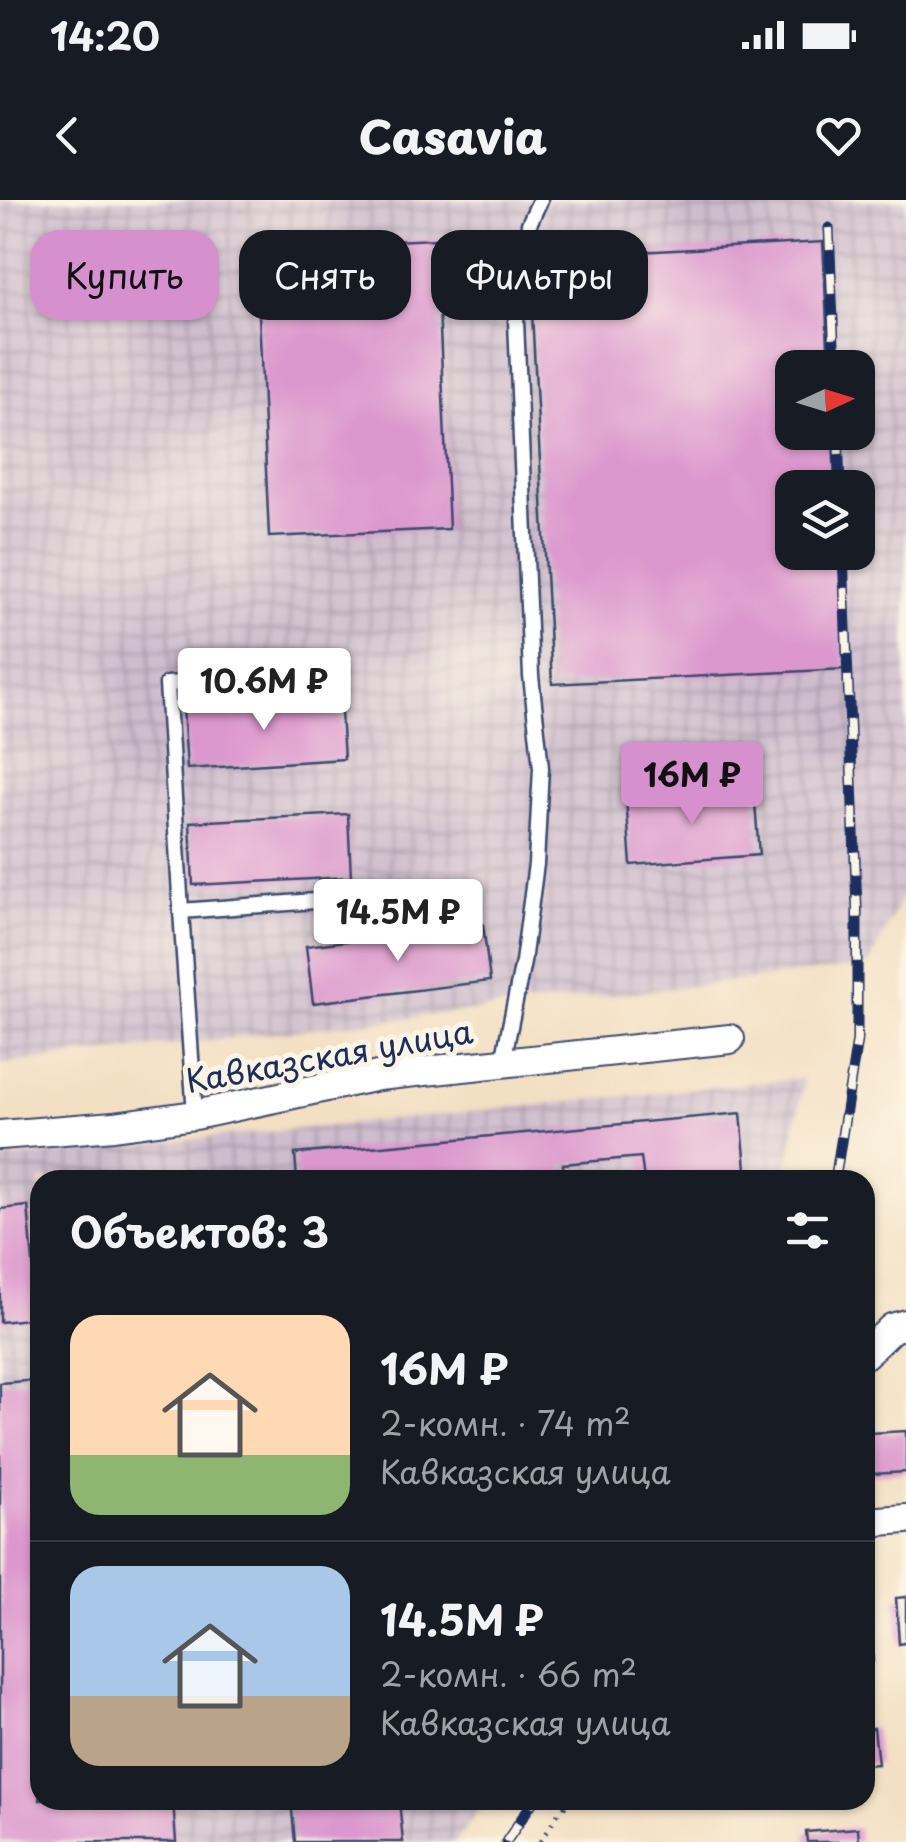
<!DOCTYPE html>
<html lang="ru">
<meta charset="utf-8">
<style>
:root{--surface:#171b24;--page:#20242c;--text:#f1f3f6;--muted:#9ea1a6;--line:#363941;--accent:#d690ce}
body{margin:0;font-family:"Playpen Sans",sans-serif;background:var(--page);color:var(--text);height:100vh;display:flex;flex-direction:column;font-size:38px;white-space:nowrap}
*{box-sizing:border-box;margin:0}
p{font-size:32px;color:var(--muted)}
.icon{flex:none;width:55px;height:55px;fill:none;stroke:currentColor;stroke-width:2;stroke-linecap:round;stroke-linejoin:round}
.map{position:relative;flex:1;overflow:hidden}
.side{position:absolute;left:30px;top:970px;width:845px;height:640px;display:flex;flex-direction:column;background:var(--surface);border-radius:30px;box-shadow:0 2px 8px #0004}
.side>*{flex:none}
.banner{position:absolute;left:30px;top:30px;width:848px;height:90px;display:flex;gap:20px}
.needle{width:65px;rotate:86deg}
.buttons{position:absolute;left:775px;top:150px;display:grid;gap:20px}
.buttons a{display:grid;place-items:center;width:100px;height:100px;border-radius:20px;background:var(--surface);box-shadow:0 2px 8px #0004;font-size:50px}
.price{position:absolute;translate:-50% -85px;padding:0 22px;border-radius:10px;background:#fff;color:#222;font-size:32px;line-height:65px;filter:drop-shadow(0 2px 5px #0008)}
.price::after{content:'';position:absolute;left:50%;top:60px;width:30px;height:22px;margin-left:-15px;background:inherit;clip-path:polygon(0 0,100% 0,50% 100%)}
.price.active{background:var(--accent);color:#111}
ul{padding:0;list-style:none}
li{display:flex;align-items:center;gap:30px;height:250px;padding:0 40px}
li+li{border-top:2px solid var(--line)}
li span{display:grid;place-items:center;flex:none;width:280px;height:200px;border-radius:30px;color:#555}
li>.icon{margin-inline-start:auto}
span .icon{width:120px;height:120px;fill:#fffc;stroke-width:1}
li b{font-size:42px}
h2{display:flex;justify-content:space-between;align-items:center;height:120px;padding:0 40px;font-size:42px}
.tag{padding:0 35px;border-radius:30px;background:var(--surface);box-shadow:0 2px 8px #0004;font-size:35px;line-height:90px}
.tag.active{background:var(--accent);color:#111}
.status{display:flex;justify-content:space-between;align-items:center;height:70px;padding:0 50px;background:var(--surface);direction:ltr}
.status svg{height:28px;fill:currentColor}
header{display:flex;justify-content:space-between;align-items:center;height:130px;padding:0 40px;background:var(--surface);font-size:45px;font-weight:800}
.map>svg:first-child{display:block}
</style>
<div class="status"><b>14:20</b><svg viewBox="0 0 49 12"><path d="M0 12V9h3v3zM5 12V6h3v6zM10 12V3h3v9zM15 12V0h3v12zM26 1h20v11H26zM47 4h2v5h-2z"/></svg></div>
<header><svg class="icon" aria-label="back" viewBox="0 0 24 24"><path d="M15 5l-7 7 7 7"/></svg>Casavia<svg class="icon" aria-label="heart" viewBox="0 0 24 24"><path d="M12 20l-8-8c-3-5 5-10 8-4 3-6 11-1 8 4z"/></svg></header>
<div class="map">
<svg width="906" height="1642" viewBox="0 0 906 1642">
<defs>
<pattern id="industrial-grid" width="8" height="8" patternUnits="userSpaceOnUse" patternTransform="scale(2.5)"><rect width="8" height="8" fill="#cfbdce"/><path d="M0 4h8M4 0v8" fill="none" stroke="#a79aaa"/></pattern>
</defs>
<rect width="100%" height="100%" fill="#fcf5e5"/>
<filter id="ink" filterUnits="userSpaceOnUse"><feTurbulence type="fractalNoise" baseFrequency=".01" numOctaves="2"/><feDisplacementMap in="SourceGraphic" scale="20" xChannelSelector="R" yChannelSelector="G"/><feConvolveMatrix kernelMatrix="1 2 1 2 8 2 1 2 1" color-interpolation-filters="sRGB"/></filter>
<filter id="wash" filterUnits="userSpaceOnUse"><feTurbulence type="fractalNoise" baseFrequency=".0048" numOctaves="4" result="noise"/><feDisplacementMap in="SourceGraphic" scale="40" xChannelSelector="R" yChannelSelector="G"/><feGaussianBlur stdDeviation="2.25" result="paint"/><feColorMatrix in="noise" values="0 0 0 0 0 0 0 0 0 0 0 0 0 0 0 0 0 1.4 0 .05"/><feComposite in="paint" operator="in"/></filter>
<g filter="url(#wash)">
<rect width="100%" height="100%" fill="#f3dfc2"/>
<g fill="url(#industrial-grid)" fill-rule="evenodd">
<path d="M0 0H906V689L868 766 0 864ZM792 168H858V232H792ZM792 288H858V352H792Z"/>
<polygon points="804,878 785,980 40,980 40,1600 487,1600 455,1642 0,1642 0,959"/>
</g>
<g id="blocks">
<g fill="#dc98ce">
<polygon points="436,39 449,329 269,337 256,47"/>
<polygon points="823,42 829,168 792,168 792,232 833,232 835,288 792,288 792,352 839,352 845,469 552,484 529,58"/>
<polygon points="340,497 344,559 187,569 183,507"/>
<polygon points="754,589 759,655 631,665 626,599"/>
<polygon points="348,614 351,677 193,685 190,622"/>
<polygon points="483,724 490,781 313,803 306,746"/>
<polygon points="741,913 747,980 644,980 641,957 563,964 564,980 297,980 295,954"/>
<polygon points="28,1006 38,1118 0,1122 0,1009"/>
<polygon points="40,1180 40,1600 173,1600 176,1642 0,1642 0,1183"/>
<polygon points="906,1231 906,1272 872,1274 869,1233"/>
<polygon points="865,1387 868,1387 873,1461 865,1461"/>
<polygon points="906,1397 906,1443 899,1444 896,1398"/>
<polygon points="874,1528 878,1564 865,1565 865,1529"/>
<polygon points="291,1600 399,1600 403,1642 295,1642"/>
<polygon points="858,1628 859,1642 807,1642 806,1632"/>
</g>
</g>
</g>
<g filter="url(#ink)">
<use href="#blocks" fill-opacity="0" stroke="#3b496d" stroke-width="2.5"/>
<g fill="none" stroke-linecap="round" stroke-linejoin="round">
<g stroke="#3b496d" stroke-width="19">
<g id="service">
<polyline points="181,711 167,484 308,473"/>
<polyline points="503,861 523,762 536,664 541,568 531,476 516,121 529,24 540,0"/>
<polyline points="195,915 181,711 315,701"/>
</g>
</g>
<g stroke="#3b496d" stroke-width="32">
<g id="minor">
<polyline points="0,935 114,926 195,915 378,876 730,839"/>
<polyline points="865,1154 892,1128 906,1124"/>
<polyline points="865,1322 906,1319"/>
</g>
</g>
<polyline stroke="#3b496d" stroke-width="5" stroke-dasharray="2.5 8" stroke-linecap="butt" points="540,1642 559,1612 571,1600"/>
<use href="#service" stroke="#fff" stroke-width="14"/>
<use href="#minor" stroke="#fff" stroke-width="28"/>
<g stroke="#1b2f5e" stroke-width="11">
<g id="rail">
<polyline points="829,28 835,168"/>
<polyline points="838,232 840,288"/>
<polyline points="835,980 857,840 857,708 843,352"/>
<polyline points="506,1642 534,1600"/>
</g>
</g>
<use href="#rail" stroke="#fcf5e5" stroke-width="8" stroke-dasharray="22" stroke-linecap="butt"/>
</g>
</g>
<g text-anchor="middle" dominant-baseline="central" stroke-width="10" stroke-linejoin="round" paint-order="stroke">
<g font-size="32" fill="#1b2f5e" stroke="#fcf5e5">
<text transform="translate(329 855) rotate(-10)">Кавказская улица</text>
</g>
</g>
</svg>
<div class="buttons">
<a><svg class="needle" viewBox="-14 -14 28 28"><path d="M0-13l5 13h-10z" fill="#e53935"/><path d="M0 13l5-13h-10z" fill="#9ea1a6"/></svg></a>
<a><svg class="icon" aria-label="layers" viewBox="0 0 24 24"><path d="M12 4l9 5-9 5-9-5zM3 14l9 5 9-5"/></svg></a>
</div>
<b class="price" style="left:264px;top:533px">10.6M ₽</b>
<b class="price active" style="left:692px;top:627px">16M ₽</b>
<b class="price" style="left:398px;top:764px">14.5M ₽</b>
<div class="banner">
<a class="tag active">Купить</a>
<a class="tag">Снять</a>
<a class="tag">Фильтры</a>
</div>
<section class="side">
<h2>Объектов: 3<svg class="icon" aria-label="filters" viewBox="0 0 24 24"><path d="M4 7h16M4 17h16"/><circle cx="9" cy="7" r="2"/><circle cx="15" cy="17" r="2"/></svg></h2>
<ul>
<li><span style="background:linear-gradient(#ffd9b3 70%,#8fb573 0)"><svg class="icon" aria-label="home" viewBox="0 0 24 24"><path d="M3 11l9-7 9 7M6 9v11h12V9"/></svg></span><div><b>16M ₽</b><p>2-комн. · 74 m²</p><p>Кавказская улица</p></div></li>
<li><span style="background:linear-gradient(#a9c7e8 65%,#b9a48a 0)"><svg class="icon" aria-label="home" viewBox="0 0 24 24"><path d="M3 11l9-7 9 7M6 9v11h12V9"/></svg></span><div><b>14.5M ₽</b><p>2-комн. · 66 m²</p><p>Кавказская улица</p></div></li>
</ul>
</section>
</div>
